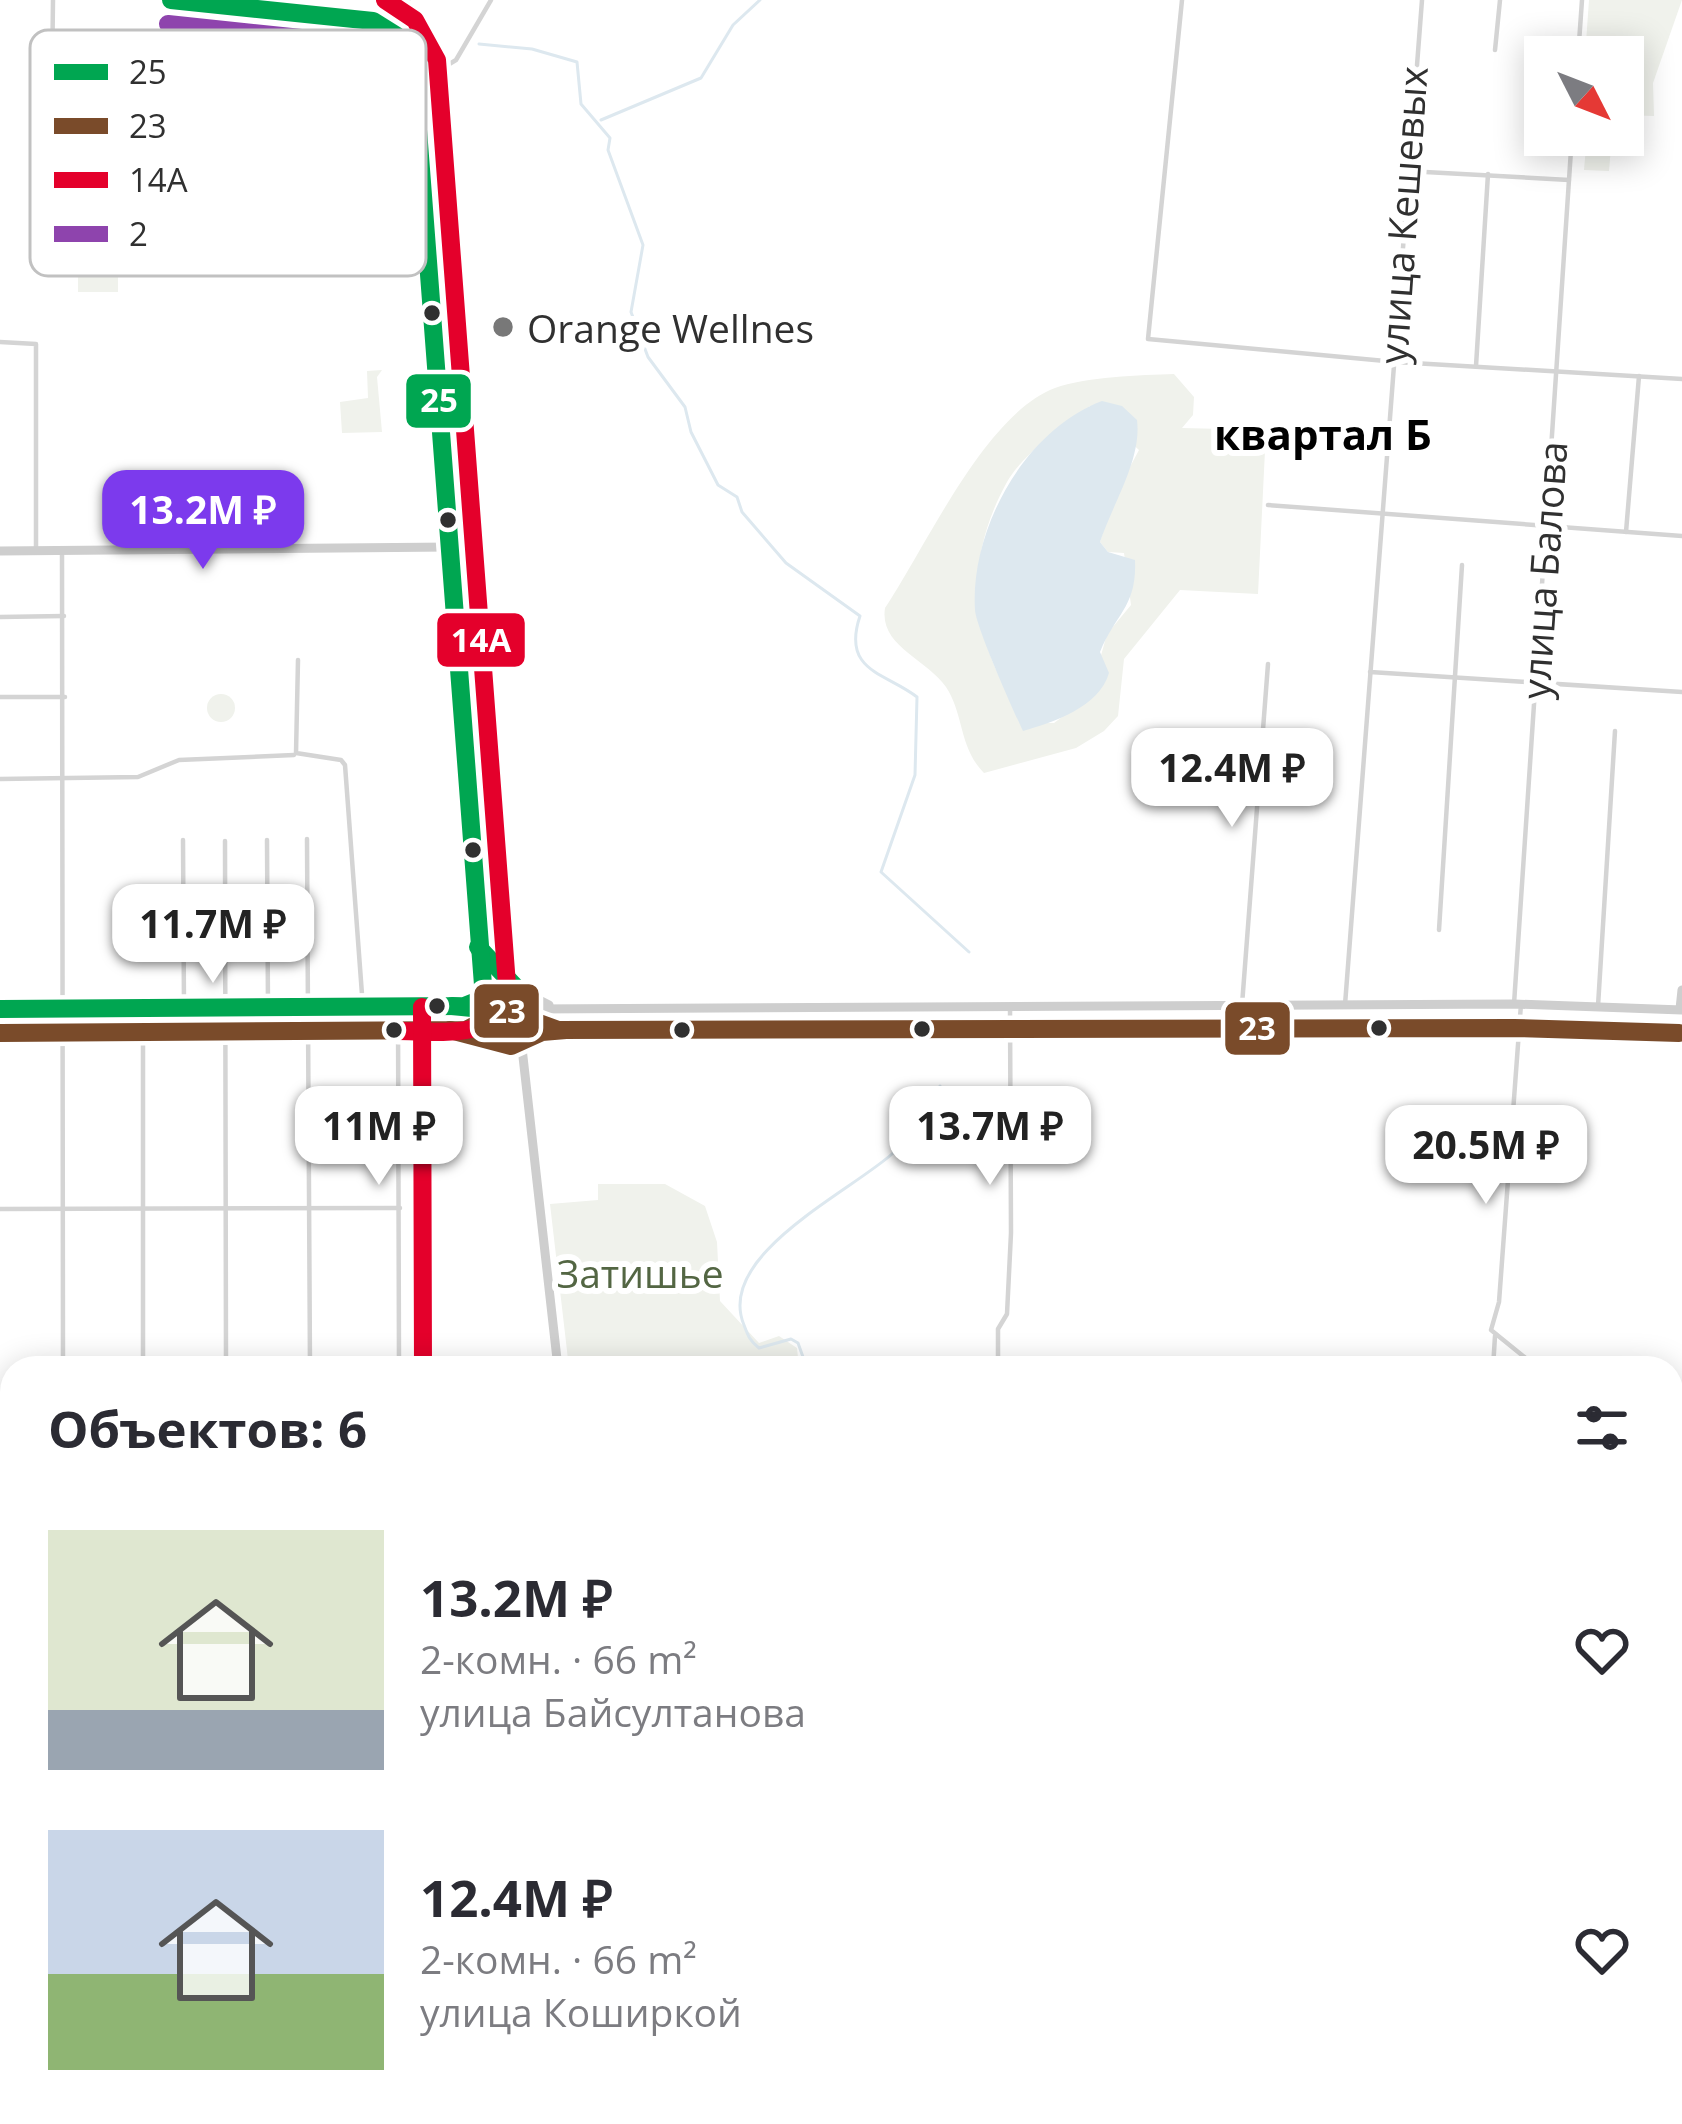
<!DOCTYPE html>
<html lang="ru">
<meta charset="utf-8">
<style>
:root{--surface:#fff;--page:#f7f7f7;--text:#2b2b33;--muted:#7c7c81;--accent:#7c3aed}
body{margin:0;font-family:"Open Sans",sans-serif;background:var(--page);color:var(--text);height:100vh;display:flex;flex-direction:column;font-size:45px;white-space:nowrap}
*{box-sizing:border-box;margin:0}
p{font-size:39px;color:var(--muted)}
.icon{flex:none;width:66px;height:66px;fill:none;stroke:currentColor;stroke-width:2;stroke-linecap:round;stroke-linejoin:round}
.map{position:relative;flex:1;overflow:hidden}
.panel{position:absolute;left:0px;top:1356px;width:1683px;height:768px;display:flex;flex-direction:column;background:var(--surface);border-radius:36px 36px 0 0;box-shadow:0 6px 30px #0003}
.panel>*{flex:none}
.needle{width:78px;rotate:132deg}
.buttons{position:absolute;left:1524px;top:36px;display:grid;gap:24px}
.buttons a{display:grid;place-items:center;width:120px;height:120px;border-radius:0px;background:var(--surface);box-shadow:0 6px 30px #0003;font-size:60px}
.price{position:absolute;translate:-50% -102px;padding:0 27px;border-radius:24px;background:#fff;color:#222;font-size:39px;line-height:78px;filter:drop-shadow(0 3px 6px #0008)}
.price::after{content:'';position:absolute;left:50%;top:72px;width:36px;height:27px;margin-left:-18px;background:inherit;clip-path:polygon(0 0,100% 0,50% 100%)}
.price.on{background:var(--accent);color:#fff}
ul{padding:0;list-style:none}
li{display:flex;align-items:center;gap:36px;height:300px;padding:0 48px}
li span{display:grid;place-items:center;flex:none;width:336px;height:240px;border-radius:0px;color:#555}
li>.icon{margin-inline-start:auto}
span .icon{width:144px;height:144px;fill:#fffc;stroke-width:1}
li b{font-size:51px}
h2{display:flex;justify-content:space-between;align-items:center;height:144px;padding:0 48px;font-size:51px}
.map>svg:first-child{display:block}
</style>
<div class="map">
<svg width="1682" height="2124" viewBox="0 0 1682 2124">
<rect width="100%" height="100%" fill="#fff"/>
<g fill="#f0f2ec" fill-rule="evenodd">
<polygon points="1589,0 1682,0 1653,83 1654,116 1623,115 1623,57 1585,57"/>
<polygon points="1587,135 1612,135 1609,171 1584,170"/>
<rect x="78" y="266" width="40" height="26"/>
<polygon points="382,370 377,377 382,432 342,433 340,402 368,398 367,371"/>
<path d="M1174 374 1194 397 1193 415 1182 428 1266 430 1258 594 1180 590 1124 659 1118 716 1104 731 1076 748 984 773C959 748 964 714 946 687 927 659 879 646 885 608 926 547 985 414 1055 388 1085 377 1141 375 1174 374ZM1090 406 1139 450 1115 495 1100 542 1108 552 1124 553 1131 605 1107 634 1100 659 1066 714 1054 723H1019L1018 709C969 635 964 560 1007 482 1024 452 1064 427 1090 406Z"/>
<circle cx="221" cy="708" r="14"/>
<polygon points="493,991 513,994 523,1008 520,1014 497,1007"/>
<polygon points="598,1184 665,1184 705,1206 717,1242 720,1301 759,1343 779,1336 797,1348 799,1368 569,1368 550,1204 598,1200"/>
<polygon points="901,2112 950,2112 945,2124 904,2124"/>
</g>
<path fill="#dde8ef" d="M1102 401 1122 406 1137 420C1142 459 1113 503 1100 542L1108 552 1135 560C1137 607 1116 613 1100 652L1109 673C1099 707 1054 722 1023 731 1014 712 976 627 975 610 970 531 1023 431 1102 401Z"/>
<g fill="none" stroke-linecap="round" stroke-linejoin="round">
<g stroke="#dde8ef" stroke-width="3">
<path d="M479 44 532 49 577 62 581 104 610 138 608 150 643 245 631 312 648 357 685 407 691 432 718 485 737 497 742 512 786 563 860 616C841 672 887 673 917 697L915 775 881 872 969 952"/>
<polyline points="601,120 701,78 733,25 760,0"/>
<path d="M796 1368 803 1357 798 1343 791 1339 759 1348C750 1341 748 1336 744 1325 715 1256 848 1193 892 1154 914 1134 924 1111 940 1086"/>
<polyline points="933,2124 936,2112"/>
</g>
<g stroke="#d4d4d4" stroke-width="4.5">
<polyline points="408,0 413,64 446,66 456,60 491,0"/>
<polyline points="1182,0 1148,339 1396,362 1682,379"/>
<polyline points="1495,50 1500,0"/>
<polyline points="1578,57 1582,0"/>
<polyline points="52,80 53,0"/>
<polyline points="1407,171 1569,180"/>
<polyline points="0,342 36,344 36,548"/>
<polyline points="1476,366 1488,174"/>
<polyline points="1268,505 1682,536"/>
<polyline points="1626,532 1639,376"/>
<polyline points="62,551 63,1368"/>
<polyline points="0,617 64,616"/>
<polyline points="298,660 296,753 341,760 345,765 363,1008"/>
<polyline points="1370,672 1682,692"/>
<polyline points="0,697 65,697"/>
<polyline points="0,779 138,777 179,760 294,755"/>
<polyline points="307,839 310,1368"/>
<polyline points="183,840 184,1008"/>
<polyline points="267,840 268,1008"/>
<polyline points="225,841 226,1368"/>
<polyline points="1439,930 1462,565"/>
<polyline points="1514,1004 1572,135"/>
<polyline points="1521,1004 1499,1302 1491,1330 1538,1368"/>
<polyline points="1242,1005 1268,664"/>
<polyline points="1345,1005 1422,0"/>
<polyline points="1598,1006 1615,731"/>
<polyline points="398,1007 399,1368"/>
<polyline points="143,1009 143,1368"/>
<polyline points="0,1209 400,1208"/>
<polyline points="998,1368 998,1329 1007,1314 1011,1233 1010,1006"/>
<polyline points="1493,1368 1495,1336"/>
<polyline points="1671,1470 1682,1479"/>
<polyline points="0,1502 12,1502"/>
<polyline points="0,1644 12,1644"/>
<polyline points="188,2124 247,2112"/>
<polyline points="1367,2124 1367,2112"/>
</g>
<g stroke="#cecece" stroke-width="9">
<polyline points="171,0 373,21 397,36 413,64 479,971 493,1013"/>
<polyline points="0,551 451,547"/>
<polyline points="480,950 508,984 549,1005"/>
<polyline points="0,1009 466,1006 506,1020 519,1043"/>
<polyline points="1680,1009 1682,990"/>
<polyline points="558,1368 522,1048 524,1021 534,1009 1514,1004 1682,1010"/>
<polyline points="0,1415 12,1415"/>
<polyline points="0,1960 12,1956"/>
<polyline points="412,2112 413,2124"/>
</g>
<g stroke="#fff" stroke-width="27">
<g id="bus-1">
<polyline points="452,1006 482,1009 512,1022 528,1013 522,994 478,947"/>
<polyline points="0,1009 464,1006 484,998 413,64 397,36 373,21 171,0"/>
</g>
</g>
<g stroke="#fff" stroke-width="27">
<g id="bus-2">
<polyline points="450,1030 511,1046 542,1032 566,1030"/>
<polyline points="0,1033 466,1030 504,1010 558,1030 1514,1028 1679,1033"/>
</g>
</g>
<g stroke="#fff" stroke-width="27">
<g id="bus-3">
<path d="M385 0 415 20 437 60 508 998C498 1041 432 1031 398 1031"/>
<polyline points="422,1007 423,1368"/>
</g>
</g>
<g stroke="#fff" stroke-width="27">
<polyline id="bus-4" points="168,24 369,45 387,67 394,109"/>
</g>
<use href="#bus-1" stroke="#00a651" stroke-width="18"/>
<use href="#bus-2" stroke="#7a4b2a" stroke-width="18"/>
<use href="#bus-3" stroke="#e4002b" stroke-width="18"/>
<use href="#bus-4" stroke="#8e44ad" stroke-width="18"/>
</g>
<g fill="#303030" stroke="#fff" stroke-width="4.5">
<circle cx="432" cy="313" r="10"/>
<circle cx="448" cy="520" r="10"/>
<circle cx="473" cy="850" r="10"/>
<circle cx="437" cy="1006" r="10"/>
<circle cx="1379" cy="1028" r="10"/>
<circle cx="922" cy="1029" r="10"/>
<circle cx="394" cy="1030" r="10"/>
<circle cx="682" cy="1030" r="10"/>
</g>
<circle fill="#787878" stroke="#fff" stroke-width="4.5" cx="503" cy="327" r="12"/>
<g text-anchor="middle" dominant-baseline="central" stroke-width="12" stroke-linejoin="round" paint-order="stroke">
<g font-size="39" fill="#303030" stroke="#fff">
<text transform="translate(1402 215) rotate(-86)">улица Кешевых</text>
<text transform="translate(1543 570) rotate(-86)">улица Балова</text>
</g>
<g font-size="39" fill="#303030" stroke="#fff" text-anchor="start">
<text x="527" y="327">Orange Wellnes</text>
</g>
<g font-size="39" fill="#536643" stroke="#fff">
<text x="640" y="1272">Затишье</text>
</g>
<g font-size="42" font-weight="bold" fill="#000" stroke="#fff">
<text x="1323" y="433">квартал Б</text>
</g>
</g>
<rect x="30" y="30" width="396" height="246" rx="18" fill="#fff" stroke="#c1c1c1" stroke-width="3"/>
<rect x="54" y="64" width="54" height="16" fill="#00a651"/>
<rect x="54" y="118" width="54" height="16" fill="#7a4b2a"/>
<rect x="54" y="172" width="54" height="16" fill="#e4002b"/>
<rect x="54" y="226" width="54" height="16" fill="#8e44ad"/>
<g font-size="33" fill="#303030">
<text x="129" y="84">25</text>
<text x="129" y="138">23</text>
<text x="129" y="192">14А</text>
<text x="129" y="246">2</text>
</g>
<g stroke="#fff" stroke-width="4.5">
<rect x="404" y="372" width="69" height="58" rx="12" fill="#00a651"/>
<rect x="435" y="611" width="92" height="58" rx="12" fill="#e4002b"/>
<rect x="472" y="982" width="69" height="58" rx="12" fill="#7a4b2a"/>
<rect x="1223" y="1000" width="69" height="57" rx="12" fill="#7a4b2a"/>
</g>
<g font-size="33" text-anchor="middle" font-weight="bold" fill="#fff">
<text x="439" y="412">25</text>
<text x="481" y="652">14А</text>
<text x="507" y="1023">23</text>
<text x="1257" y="1040">23</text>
</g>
</svg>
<div class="buttons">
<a><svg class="needle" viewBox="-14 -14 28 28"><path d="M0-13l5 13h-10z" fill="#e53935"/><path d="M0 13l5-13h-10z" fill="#7c7c81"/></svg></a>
</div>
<b class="price on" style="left:203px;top:572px">13.2M ₽</b>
<b class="price" style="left:1232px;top:830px">12.4M ₽</b>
<b class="price" style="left:213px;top:986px">11.7M ₽</b>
<b class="price" style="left:379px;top:1188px">11M ₽</b>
<b class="price" style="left:990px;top:1188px">13.7M ₽</b>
<b class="price" style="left:1486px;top:1207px">20.5M ₽</b>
<section class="panel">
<h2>Объектов: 6<svg class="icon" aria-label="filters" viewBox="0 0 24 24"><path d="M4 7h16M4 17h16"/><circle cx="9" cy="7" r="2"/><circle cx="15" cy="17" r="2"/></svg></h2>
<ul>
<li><span style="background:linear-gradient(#dfe7d0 75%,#9aa5b1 0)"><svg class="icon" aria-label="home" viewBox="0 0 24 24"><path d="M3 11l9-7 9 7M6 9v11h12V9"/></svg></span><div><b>13.2M ₽</b><p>2-комн. · 66 m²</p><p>улица Байсултанова</p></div><svg class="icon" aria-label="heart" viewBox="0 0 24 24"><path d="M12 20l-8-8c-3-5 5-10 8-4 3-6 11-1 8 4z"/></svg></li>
<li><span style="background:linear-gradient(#c9d6e8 60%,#8fb573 0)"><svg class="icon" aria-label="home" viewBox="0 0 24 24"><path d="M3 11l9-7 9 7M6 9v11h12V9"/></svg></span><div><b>12.4M ₽</b><p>2-комн. · 66 m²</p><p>улица Коширкой</p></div><svg class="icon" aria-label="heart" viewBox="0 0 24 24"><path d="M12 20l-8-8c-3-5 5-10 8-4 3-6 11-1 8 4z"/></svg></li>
</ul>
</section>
</div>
